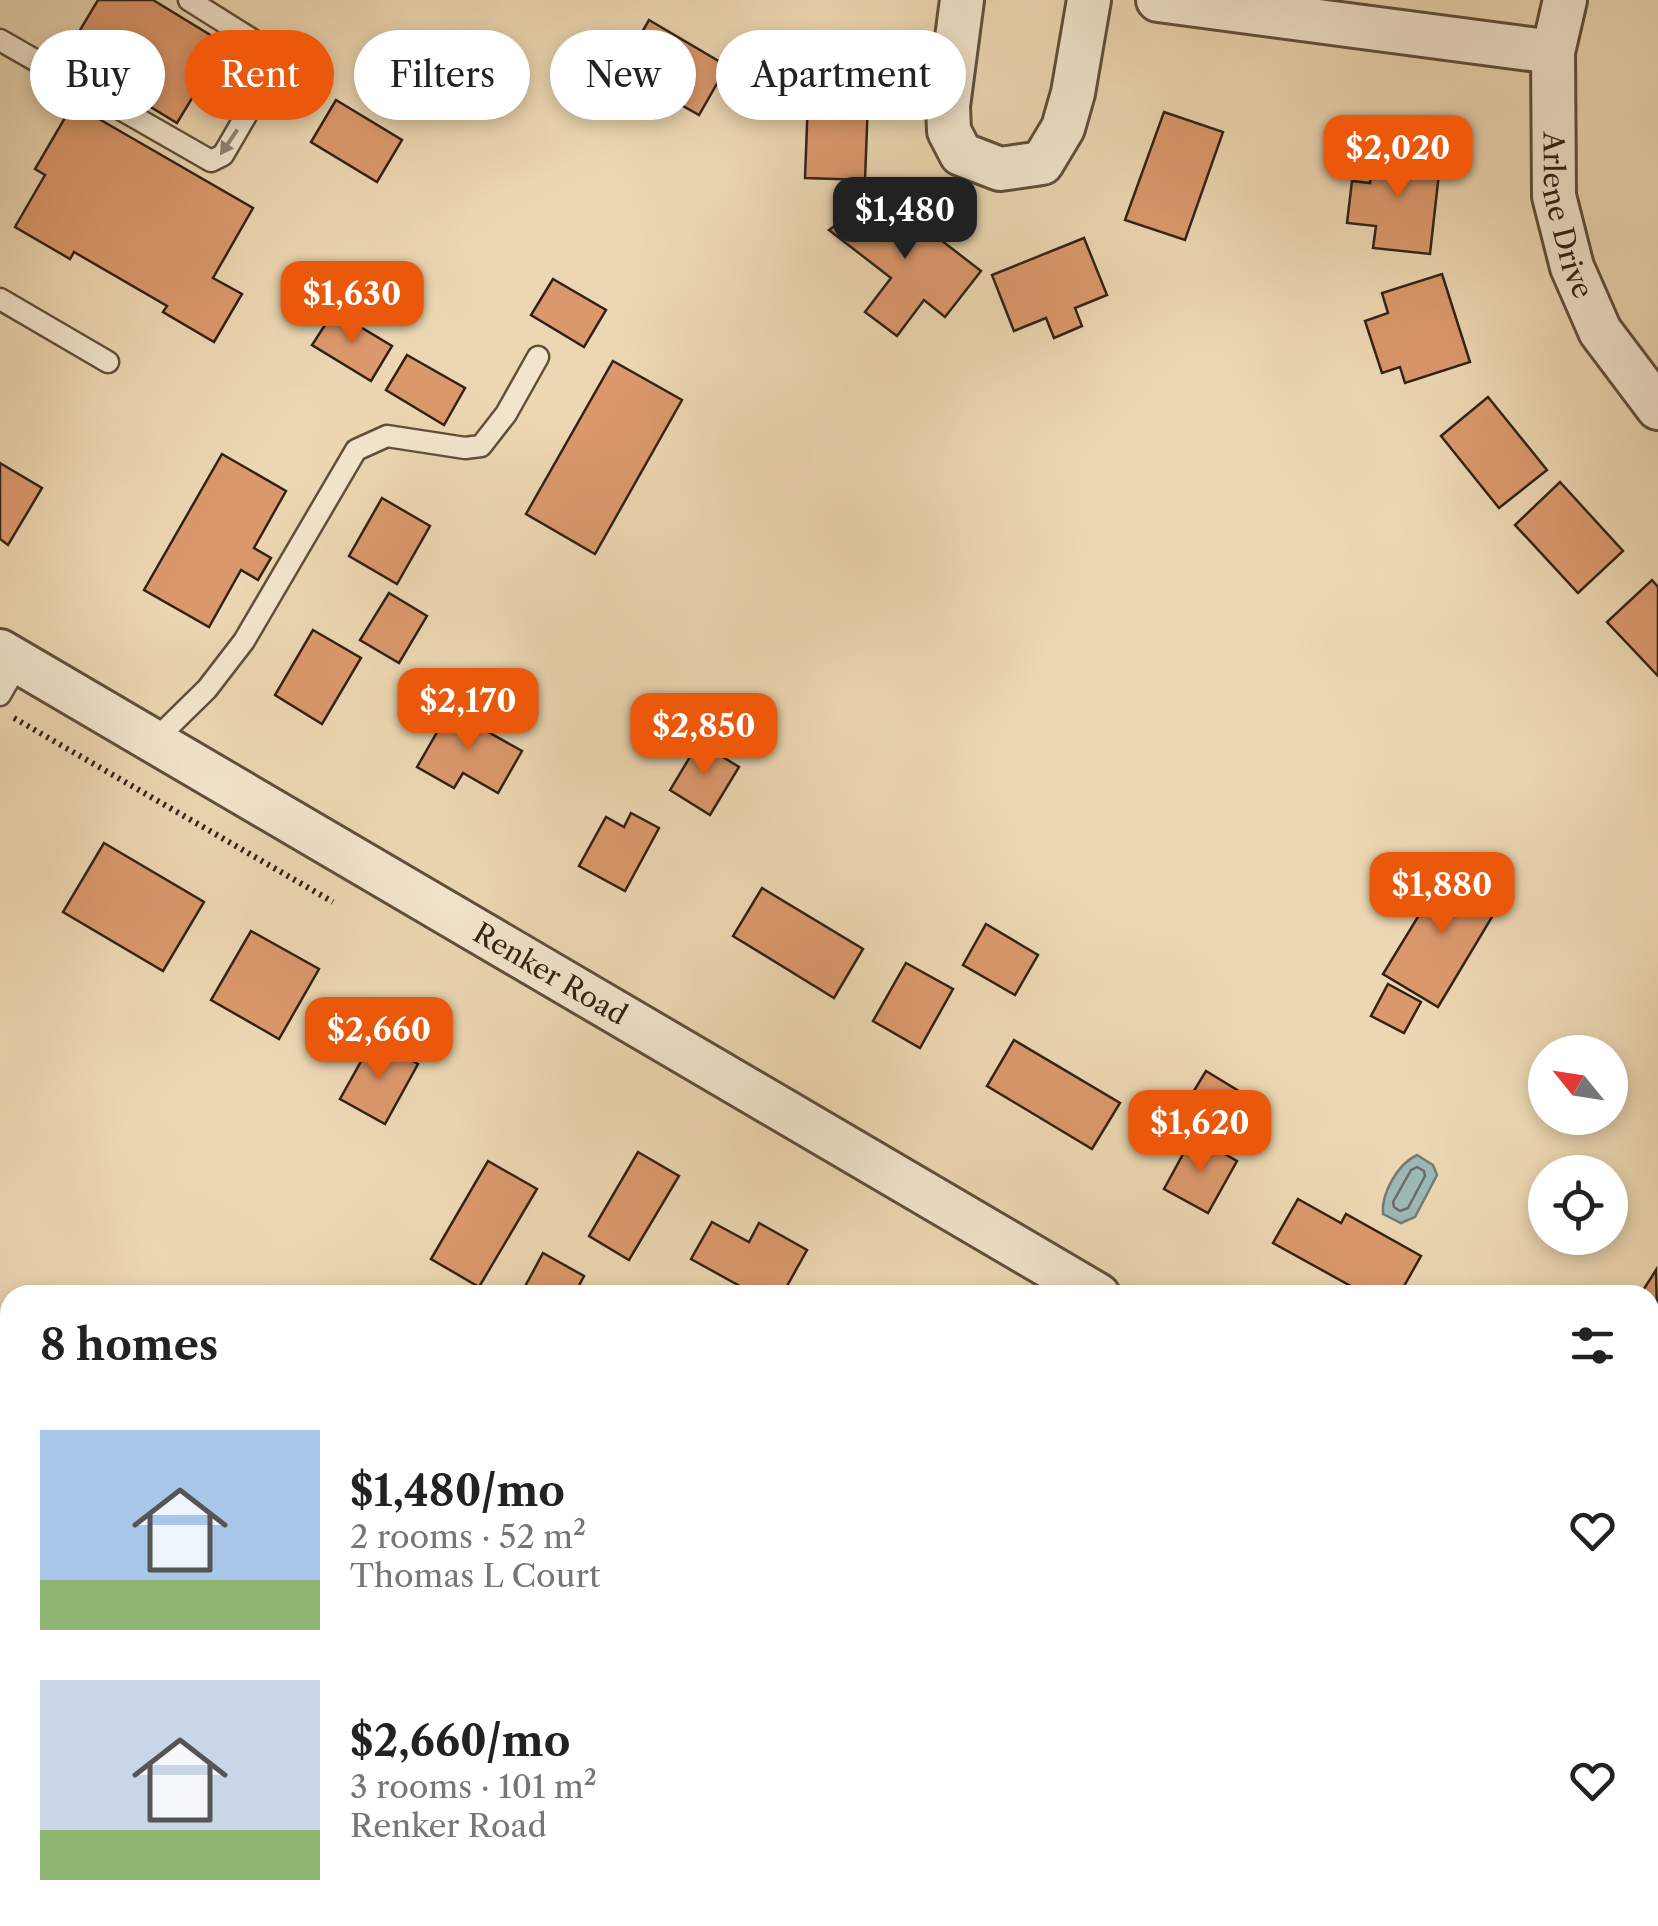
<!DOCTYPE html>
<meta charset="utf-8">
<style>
:root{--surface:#fff;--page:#f2f2f2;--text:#222;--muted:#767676;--accent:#ea580c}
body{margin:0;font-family:"Libre Caslon Text",serif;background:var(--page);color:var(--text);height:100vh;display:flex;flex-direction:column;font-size:38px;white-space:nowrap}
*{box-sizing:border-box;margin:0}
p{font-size:32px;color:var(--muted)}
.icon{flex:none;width:55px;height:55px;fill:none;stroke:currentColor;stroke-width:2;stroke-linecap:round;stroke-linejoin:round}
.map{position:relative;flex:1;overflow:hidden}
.details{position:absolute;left:0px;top:1285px;width:1660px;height:642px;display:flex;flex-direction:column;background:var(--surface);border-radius:30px 30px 0 0;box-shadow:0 5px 15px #0003}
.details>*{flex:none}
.guide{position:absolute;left:30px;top:30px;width:1000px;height:90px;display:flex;gap:20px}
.needle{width:65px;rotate:300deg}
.fabs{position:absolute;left:1528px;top:1035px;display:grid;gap:20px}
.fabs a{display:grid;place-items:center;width:100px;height:100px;border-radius:50%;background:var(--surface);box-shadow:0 5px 15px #0003;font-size:50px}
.price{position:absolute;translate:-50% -85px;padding:0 22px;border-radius:20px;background:var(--accent);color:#fff;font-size:32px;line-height:65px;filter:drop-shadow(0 2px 5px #0008)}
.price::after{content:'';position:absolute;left:50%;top:60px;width:30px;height:22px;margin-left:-15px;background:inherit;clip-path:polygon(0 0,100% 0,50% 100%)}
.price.on{background:#222;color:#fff}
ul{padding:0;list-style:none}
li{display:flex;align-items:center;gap:30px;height:250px;padding:0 40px}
li span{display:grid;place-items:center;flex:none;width:280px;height:200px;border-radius:0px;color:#555}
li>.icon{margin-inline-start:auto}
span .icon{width:120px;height:120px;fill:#fffc;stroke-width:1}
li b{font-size:42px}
h2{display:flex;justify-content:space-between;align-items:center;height:120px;padding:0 40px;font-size:42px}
.chip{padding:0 35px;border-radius:45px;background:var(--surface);box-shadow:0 5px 15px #0003;font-size:35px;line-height:90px}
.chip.on{background:var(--accent);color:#fff}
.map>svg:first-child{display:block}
</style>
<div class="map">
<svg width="1658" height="1926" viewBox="0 0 1658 1926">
<rect width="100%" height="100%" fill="#ecd7b2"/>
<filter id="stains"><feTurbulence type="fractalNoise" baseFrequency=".002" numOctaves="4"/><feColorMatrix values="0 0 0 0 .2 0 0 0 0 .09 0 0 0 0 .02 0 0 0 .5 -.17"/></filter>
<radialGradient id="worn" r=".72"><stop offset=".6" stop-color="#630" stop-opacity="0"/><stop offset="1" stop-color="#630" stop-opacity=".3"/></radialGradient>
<path fill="#9db7b7" stroke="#727b76" stroke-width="2.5" d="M1417 1155 1433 1165 1437 1175 1415 1217 1401 1223 1383 1214C1381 1193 1398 1164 1417 1155Z"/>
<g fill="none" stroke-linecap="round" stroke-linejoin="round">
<polygon stroke="#676c66" stroke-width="2.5" points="1417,1167 1424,1171 1425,1176 1408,1208 1400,1211 1394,1207 1393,1202 1411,1170"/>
</g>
<g fill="#dc986d" stroke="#312215" stroke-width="2.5">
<polygon points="98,0 153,0 225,44 177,123 65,55"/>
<polygon points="649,20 727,66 699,115 620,70"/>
<polygon points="809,72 869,74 865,180 805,178"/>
<polygon points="336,100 402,140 377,182 311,142"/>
<polygon points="73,104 253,208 213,278 242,294 214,342 163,312 167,306 74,252 70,259 15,227 45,175 35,169"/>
<polygon points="1164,112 1223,132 1185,240 1125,220"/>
<polygon points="1374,147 1441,155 1430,254 1373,248 1376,226 1347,223 1352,181 1370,183"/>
<polygon points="880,193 981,271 945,317 924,300 897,336 865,312 891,278 829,230"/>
<polygon points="1084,238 1107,295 1075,308 1082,326 1054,338 1046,318 1014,331 992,275"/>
<polygon points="1442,274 1470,362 1405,383 1400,367 1382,373 1365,321 1388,313 1382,293"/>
<polygon points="553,279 606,310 584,347 531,315"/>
<polygon points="334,311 392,346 371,381 312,345"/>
<polygon points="407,355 465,388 444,425 386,390"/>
<polygon points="613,361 682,400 595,554 526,514"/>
<polygon points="1488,397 1547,470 1499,508 1441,436"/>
<polygon points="222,454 286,491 254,548 271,558 258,580 241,570 209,627 144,590"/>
<polygon points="0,463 42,488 8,545 0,539"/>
<polygon points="1560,482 1623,551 1578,593 1515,525"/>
<polygon points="382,498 430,526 397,584 349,556"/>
<polygon points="1652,580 1658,587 1658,676 1607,622"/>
<polygon points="389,593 427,616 399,663 360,640"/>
<polygon points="313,630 361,658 322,724 275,695"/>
<polygon points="455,701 472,711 467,720 522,751 498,793 463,773 454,788 417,767"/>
<polygon points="699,742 739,767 710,815 670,790"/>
<polygon points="631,813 659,828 625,891 579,866 606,817 624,827"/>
<polygon points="104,843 204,902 163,971 63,912"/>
<polygon points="1452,861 1485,881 1474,899 1495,912 1438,1007 1383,974"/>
<polygon points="762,888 863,949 834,998 733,936"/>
<polygon points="986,924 1038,955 1015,995 963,965"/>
<polygon points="251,931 319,969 279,1039 211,1000"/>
<polygon points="906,963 953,989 920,1048 873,1021"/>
<polygon points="1388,984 1421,1002 1404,1033 1371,1016"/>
<polygon points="373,1040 418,1064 385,1124 340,1099"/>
<polygon points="1014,1040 1120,1103 1092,1149 987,1086"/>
<polygon points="1206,1071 1242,1093 1217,1133 1181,1112"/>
<polygon points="1193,1136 1237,1161 1208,1213 1164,1189"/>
<polygon points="638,1152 679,1176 629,1260 589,1236"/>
<polygon points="488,1161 537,1189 479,1287 431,1259"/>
<polygon points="1298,1199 1341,1223 1346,1214 1421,1256 1399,1295 1367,1295 1273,1243"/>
<polygon points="712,1222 749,1242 759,1223 807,1250 782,1295 756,1295 691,1259"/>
<polygon points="543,1253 584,1276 574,1295 528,1295 522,1292"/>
<polygon points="1656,1270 1658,1359 1654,1366 1650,1363 1650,1295 1640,1295"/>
<polygon points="1650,1397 1658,1401 1658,1461 1650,1456"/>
<polygon points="1650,1798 1658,1803 1658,1864 1650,1877"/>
<polygon points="421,1918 500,1918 494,1926 429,1926"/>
<polygon points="764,1918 808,1918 822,1926 759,1926"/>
</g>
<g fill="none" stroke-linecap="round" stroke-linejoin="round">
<g stroke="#604f3c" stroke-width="25">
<g id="service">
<polyline points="0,40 211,161 223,155 273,69 275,54 189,0"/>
<polyline points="0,299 108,362"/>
<polyline points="0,695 19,662"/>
<polyline points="154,741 207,689 244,641 356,450 387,436 465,448 481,446 506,414 538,357"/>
</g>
</g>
<g stroke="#604f3c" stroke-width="48">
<g id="minor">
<polyline points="962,0 948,106 949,131 961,154 1000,169 1042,163 1063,128 1073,93 1089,0"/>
<polyline points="1158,0 1553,52"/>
<path id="s1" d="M1565 0 1553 52 1554 196 1572 267 1600 331 1658 408"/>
<path id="s2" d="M0 651 1098 1295"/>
<polyline points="1650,1618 1658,1623"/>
</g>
</g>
<polyline stroke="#312215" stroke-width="6" stroke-dasharray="2.5 5" stroke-linecap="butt" points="14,718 333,902"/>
<use href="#service" stroke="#f3e5cd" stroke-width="20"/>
<use href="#minor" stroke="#f3e5cd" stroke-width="42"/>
</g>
<defs><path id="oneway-solid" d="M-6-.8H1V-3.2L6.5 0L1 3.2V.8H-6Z" transform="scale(2.5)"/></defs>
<use fill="#928471" href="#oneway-solid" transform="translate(229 142) rotate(124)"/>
<g text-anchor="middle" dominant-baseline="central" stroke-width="8" stroke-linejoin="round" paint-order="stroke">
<g font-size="28" fill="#312215" stroke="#f3e5cd">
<text stroke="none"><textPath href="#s1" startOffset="218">Arlene Drive</textPath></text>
<text stroke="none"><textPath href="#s2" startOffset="638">Renker Road</textPath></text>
</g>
</g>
<rect width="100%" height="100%" filter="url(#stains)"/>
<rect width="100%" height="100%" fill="url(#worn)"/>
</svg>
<div class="fabs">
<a><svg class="needle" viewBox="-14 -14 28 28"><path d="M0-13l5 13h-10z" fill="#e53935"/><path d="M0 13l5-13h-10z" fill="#767676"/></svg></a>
<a><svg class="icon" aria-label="locate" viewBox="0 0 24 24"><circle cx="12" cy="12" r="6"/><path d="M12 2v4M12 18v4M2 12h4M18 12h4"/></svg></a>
</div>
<b class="price" style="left:1398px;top:200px">$2,020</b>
<b class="price on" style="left:905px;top:262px">$1,480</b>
<b class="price" style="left:352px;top:346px">$1,630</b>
<b class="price" style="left:468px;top:753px">$2,170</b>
<b class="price" style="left:704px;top:778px">$2,850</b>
<b class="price" style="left:1442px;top:937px">$1,880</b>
<b class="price" style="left:379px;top:1082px">$2,660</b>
<b class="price" style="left:1200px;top:1175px">$1,620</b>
<div class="guide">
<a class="chip">Buy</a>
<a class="chip on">Rent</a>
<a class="chip">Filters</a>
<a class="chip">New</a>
<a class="chip">Apartment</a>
</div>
<section class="details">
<h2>8 homes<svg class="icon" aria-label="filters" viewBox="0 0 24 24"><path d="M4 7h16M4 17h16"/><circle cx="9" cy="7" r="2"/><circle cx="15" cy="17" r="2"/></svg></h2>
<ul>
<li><span style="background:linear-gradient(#a9c7e8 75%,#8fb573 0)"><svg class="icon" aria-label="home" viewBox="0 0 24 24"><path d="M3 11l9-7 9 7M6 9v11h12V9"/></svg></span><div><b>$1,480/mo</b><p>2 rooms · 52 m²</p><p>Thomas L Court</p></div><svg class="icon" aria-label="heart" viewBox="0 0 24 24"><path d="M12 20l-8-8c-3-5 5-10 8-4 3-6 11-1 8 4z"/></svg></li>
<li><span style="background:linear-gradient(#c9d6e8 75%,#8fb573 0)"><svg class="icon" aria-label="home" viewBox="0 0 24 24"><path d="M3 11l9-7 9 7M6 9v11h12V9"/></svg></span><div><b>$2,660/mo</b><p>3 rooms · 101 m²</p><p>Renker Road</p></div><svg class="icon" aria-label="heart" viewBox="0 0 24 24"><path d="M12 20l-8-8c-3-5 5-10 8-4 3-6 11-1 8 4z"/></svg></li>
</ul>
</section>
</div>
